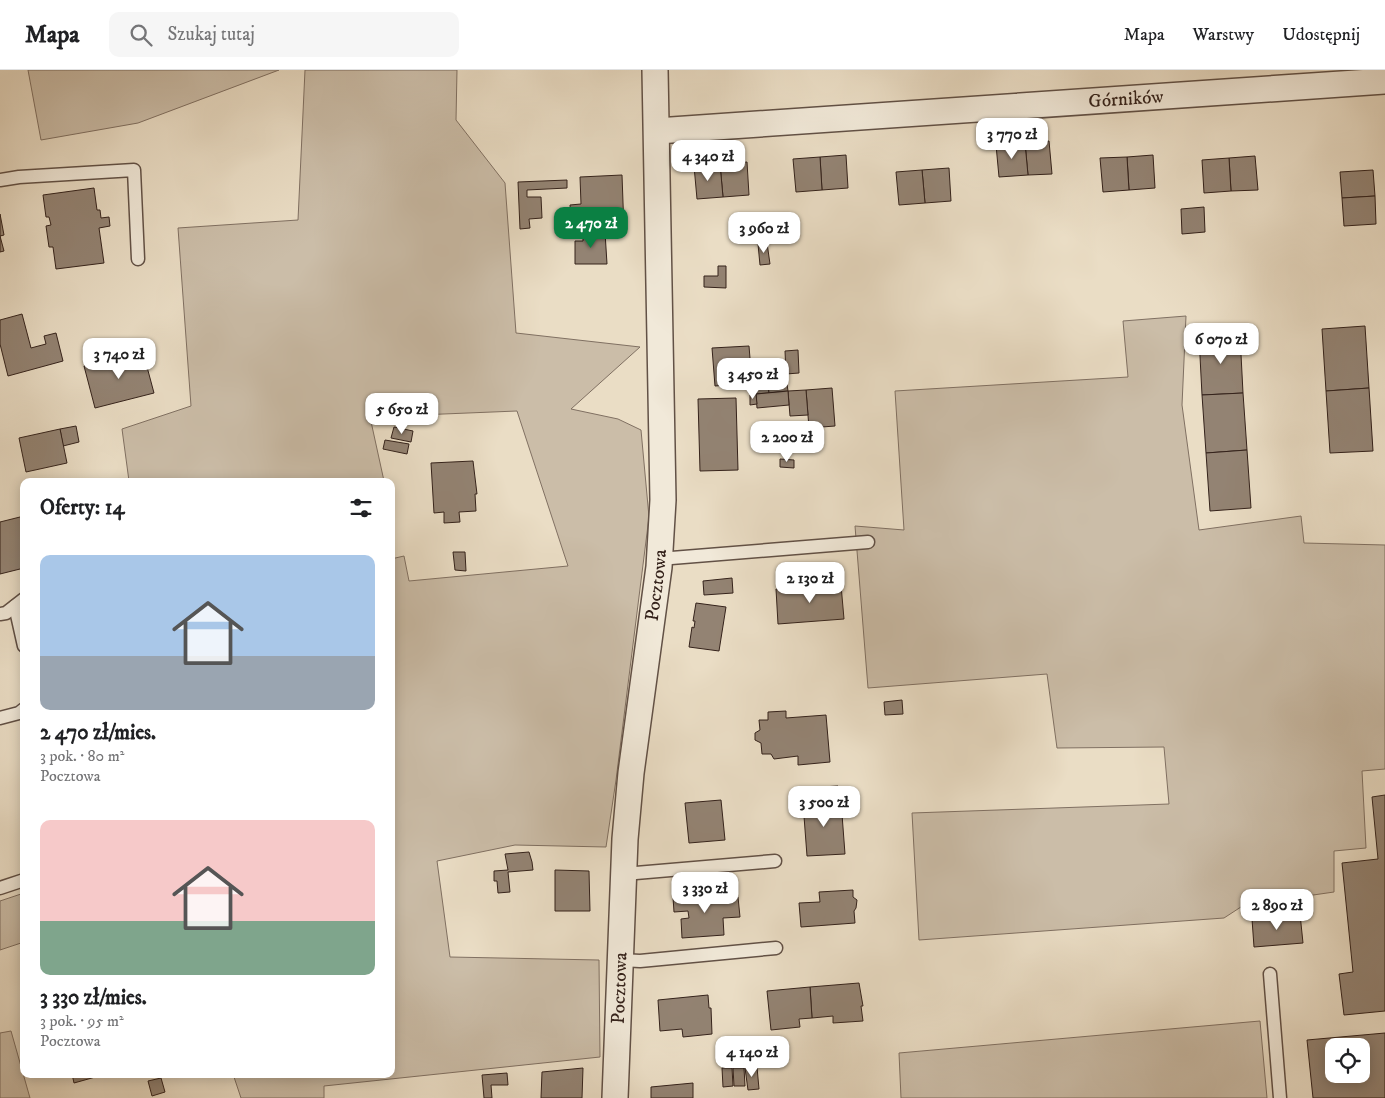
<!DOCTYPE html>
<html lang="pl">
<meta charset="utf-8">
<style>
:root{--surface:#fff;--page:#f6f6f6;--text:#202124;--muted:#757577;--line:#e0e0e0;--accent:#0b8043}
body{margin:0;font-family:"IM FELL DW Pica",serif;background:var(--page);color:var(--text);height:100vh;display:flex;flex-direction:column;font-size:19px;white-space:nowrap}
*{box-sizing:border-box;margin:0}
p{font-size:16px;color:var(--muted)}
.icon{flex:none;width:28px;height:28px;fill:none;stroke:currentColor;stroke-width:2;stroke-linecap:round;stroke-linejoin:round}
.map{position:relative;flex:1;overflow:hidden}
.side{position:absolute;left:20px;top:408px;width:375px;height:600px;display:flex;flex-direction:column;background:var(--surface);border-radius:10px;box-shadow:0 2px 12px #0003}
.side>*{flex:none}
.fabs{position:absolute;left:1325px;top:968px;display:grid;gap:10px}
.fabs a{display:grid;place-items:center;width:45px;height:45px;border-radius:10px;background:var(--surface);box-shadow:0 2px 12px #0003;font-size:25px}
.price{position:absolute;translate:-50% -42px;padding:0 11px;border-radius:10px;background:#fff;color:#222;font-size:16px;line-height:32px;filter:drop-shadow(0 1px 2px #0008)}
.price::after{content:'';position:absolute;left:50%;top:30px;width:15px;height:11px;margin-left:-8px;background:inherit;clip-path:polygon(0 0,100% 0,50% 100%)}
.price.on{background:var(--accent);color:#fff}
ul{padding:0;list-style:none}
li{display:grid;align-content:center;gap:10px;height:265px;padding:0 20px}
li span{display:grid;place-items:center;height:155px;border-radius:10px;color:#555}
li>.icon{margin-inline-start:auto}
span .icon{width:90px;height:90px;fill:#fffc;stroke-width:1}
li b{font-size:21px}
h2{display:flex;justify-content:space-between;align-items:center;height:60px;padding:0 20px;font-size:21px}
header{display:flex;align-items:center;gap:30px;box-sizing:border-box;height:70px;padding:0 25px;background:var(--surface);border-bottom:1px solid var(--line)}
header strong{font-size:24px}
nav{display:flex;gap:28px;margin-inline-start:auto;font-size:18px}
.search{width:350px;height:45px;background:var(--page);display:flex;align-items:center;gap:12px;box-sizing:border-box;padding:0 18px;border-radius:10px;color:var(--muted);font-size:19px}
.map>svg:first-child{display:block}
</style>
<header>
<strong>Mapa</strong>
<div class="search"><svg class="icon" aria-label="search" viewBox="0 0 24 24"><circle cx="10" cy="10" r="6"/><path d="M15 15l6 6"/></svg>Szukaj tutaj</div>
<nav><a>Mapa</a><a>Warstwy</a><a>Udostępnij</a></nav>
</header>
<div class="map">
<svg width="1385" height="1028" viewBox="0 0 1385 1028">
<rect width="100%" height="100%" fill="#eaddc5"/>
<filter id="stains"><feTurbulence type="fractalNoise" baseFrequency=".004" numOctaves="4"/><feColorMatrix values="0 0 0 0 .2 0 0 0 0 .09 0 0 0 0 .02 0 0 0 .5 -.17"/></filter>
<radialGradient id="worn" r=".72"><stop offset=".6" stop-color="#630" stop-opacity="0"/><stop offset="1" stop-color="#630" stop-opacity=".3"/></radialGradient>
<g fill="#cbbda8" stroke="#807062">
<polygon points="28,0 279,0 138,53 41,70"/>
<polygon points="305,0 457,0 456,50 505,113 516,263 640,277 571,339 618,349 641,360 649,447 616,710 606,777 515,775 437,791 450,887 599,890 600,987 324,1016 324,1028 241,1028 233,1004 391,1004 391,489 404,486 409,511 568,496 517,341 370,347 384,411 129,411 122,359 191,336 178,158 298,150"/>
<polygon points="1186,246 1182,335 1199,460 1301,446 1304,473 1385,475 1385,699 1362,701 1366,778 1334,781 1334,822 1244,835 1224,848 919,870 912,743 1169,734 1164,677 1057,678 1047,604 868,618 855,456 904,460 895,321 1128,307 1123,251"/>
<polygon points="24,823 24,872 0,880 0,831"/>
<polygon points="1260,951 1267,1028 901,1028 899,983"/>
<polygon points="11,961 30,1028 0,1028 0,963"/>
</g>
<g fill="#938373" stroke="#34221b" fill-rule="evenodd">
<polygon points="1049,71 1052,104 1028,105 1025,73"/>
<polygon points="1025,73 1028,105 999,107 996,75"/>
<polygon points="846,85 848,118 822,120 820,87"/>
<polygon points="1153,85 1155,118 1129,120 1127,87"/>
<polygon points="1255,86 1258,120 1231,121 1229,88"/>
<polygon points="820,87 822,120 796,122 793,89"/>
<polygon points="1127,87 1129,120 1103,122 1100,88"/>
<polygon points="1229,88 1231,121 1204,123 1202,90"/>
<polygon points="747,92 749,125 723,127 720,94"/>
<polygon points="720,94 723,127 697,129 694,96"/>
<polygon points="949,98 951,131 925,133 922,100"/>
<polygon points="922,100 925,133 899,135 896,102"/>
<polygon points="1373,100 1375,126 1342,128 1340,102"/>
<polygon points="622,105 624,160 583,163 582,149 571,149 570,135 581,134 580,107"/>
<polygon points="567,110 567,118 527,120 527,127 541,127 542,148 529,149 530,158 520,159 518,112"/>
<polygon points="94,118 97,140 100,140 101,148 109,147 110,156 99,158 104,193 56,199 53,177 49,177 46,156 51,155 49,147 46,147 43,125"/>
<polygon points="1375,126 1376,154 1344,156 1342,128"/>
<polygon points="1204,137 1205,162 1182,164 1181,139"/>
<polygon points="0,144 4,165 0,166 4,181 0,182"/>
<polygon points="605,162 607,194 575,194 575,171 583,171 583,163"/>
<polygon points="767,173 770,194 760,195 758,174"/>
<polygon points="718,196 726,196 726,218 704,217 704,206 718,206"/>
<polygon points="22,244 31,278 46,274 44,266 56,263 63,291 8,306 0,274 0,250"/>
<polygon points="1365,256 1369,318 1326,321 1322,259"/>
<polygon points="1240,265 1243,323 1202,325 1199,267"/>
<polygon points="749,276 752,313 715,316 712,278"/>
<polygon points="798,280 799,303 786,304 785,281"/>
<polygon points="143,282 154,323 95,338 84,296"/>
<polygon points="768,307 769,323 753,324 752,309"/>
<polygon points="787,314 788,321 769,323 768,315"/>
<polygon points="832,318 835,356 809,358 806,320"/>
<polygon points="1369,318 1373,381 1330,383 1326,321"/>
<polygon points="806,320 808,345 790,346 788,321"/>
<polygon points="788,321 789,335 757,338 756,324"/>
<polygon points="1243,323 1247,380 1206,383 1202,325"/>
<polygon points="756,324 757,334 750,335 750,325"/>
<polygon points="736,328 738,400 700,401 698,329"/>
<polygon points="76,356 79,372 63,376 60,359"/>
<polygon points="394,357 413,361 411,372 391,368"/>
<polygon points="60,359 67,393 26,402 19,368"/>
<polygon points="385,370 409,374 407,384 383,379"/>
<polygon points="1247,380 1251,438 1210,441 1206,383"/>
<polygon points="780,389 794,390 794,398 780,397"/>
<polygon points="473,391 477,424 475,424 476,441 459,442 460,452 444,453 444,442 434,443 431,393"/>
<polygon points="24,446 24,498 0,504 0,452"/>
<polygon points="453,482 465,482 466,501 455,500"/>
<polygon points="732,508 733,523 704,525 703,511"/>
<polygon points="841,515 844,549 778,554 776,519"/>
<polygon points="696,533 726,537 719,581 689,577 692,557 694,558 695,551 693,551"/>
<polygon points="902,630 903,644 885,645 884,632"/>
<polygon points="786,641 786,648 826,645 830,692 798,695 798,686 774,689 771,684 762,684 761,673 755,670 755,663 760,660 759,650 768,650 768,642"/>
<polygon points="838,716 839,731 806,733 805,718"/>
<polygon points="1385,725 1385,941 1344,945 1339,904 1353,902 1342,793 1378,789 1372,727"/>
<polygon points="721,730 725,770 689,773 685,733"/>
<polygon points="841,731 845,784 807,786 803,733"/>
<polygon points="529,782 532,792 533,800 508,802 510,822 498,823 497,811 494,811 494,801 508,800 505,784"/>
<polygon points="555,800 589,801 590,841 555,841"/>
<polygon points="853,820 853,827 857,830 856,838 854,841 855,853 801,857 799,833 820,832 819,822"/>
<polygon points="707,824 707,829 738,827 740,847 723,848 724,865 682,868 681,849 689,848 688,841 674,842 673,827"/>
<polygon points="1300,844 1303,873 1254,877 1252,849"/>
<polygon points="859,913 863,936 861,936 863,951 833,953 833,946 812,948 810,917"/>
<polygon points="810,917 812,948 799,949 800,957 771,960 767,921"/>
<polygon points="708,925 709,938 711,938 712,964 683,967 682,959 660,961 658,930"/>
<path d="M1385 963V1028H1313L1307 970ZM1334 976H1361V1004H1334Z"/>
<polygon points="757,997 759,1019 748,1020 745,998"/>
<polygon points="583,998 582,1028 541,1028 542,1002"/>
<polygon points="722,998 732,998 733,1016 723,1017"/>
<polygon points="733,998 744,998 745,1016 734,1016"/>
<polygon points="507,1003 508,1015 491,1015 492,1028 484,1028 482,1005"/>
<polygon points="72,1004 106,1004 74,1013"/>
<polygon points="161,1008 165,1022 152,1026 148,1011"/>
<polygon points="693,1013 693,1028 651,1028 651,1017"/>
</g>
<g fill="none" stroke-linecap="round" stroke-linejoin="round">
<g stroke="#625146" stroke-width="15">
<g id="service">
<polyline points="0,110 19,107 134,100 138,189"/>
<polyline points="659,489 868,472"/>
<polyline points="15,536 24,576"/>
<polyline points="0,544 6,543 24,529"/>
<polyline points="0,648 19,643 24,639"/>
<polyline points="624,804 775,791"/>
<polyline points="0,818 24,810"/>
<polyline points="621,890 640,891 776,878"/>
<polyline points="1270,904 1280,1028"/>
</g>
</g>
<g stroke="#625146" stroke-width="28">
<g id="minor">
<path id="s1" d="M657 61 1385 11"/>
<path id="s2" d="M615 1028 625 769 631 703 659 497 663 430 655 0"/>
</g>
</g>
<use href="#service" stroke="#f1e9d9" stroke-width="12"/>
<use href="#minor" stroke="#f1e9d9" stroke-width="25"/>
</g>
<g text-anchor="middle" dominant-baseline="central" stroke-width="4" stroke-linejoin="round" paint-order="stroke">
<g font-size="19" fill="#34221b" stroke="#f1e9d9">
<text stroke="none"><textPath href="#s1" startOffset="470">Górników</textPath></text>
<text stroke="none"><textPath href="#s2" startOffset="515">Pocztowa</textPath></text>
<text stroke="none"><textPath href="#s2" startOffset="110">Pocztowa</textPath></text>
</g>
</g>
<rect width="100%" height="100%" filter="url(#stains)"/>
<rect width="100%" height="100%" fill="url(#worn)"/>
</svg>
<div class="fabs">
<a><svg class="icon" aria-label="locate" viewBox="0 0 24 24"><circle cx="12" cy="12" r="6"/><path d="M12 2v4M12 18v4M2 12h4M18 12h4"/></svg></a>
</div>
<b class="price" style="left:1012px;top:90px">3 770 zł</b>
<b class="price" style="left:708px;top:112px">4 340 zł</b>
<b class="price on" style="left:591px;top:179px">2 470 zł</b>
<b class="price" style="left:764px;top:184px">3 960 zł</b>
<b class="price" style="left:1221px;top:295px">6 070 zł</b>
<b class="price" style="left:119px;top:310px">3 740 zł</b>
<b class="price" style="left:753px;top:330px">3 450 zł</b>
<b class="price" style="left:402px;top:365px">5 650 zł</b>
<b class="price" style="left:787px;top:393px">2 200 zł</b>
<b class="price" style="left:810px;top:534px">2 130 zł</b>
<b class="price" style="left:824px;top:758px">3 500 zł</b>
<b class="price" style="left:705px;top:844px">3 330 zł</b>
<b class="price" style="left:1277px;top:861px">2 890 zł</b>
<b class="price" style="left:752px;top:1008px">4 140 zł</b>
<section class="side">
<h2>Oferty: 14<svg class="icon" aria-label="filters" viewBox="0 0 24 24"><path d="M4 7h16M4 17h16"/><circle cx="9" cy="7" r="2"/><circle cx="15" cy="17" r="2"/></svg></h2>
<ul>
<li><span style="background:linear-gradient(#a9c7e8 65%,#9aa5b1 0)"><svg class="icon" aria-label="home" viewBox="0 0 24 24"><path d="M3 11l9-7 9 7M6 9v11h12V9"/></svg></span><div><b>2 470 zł/mies.</b><p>3 pok. · 80 m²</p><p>Pocztowa</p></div></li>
<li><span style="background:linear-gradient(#f6c9c9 65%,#7fa58c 0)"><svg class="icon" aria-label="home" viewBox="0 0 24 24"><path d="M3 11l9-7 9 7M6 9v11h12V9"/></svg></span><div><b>3 330 zł/mies.</b><p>3 pok. · 95 m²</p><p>Pocztowa</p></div></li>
</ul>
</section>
</div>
